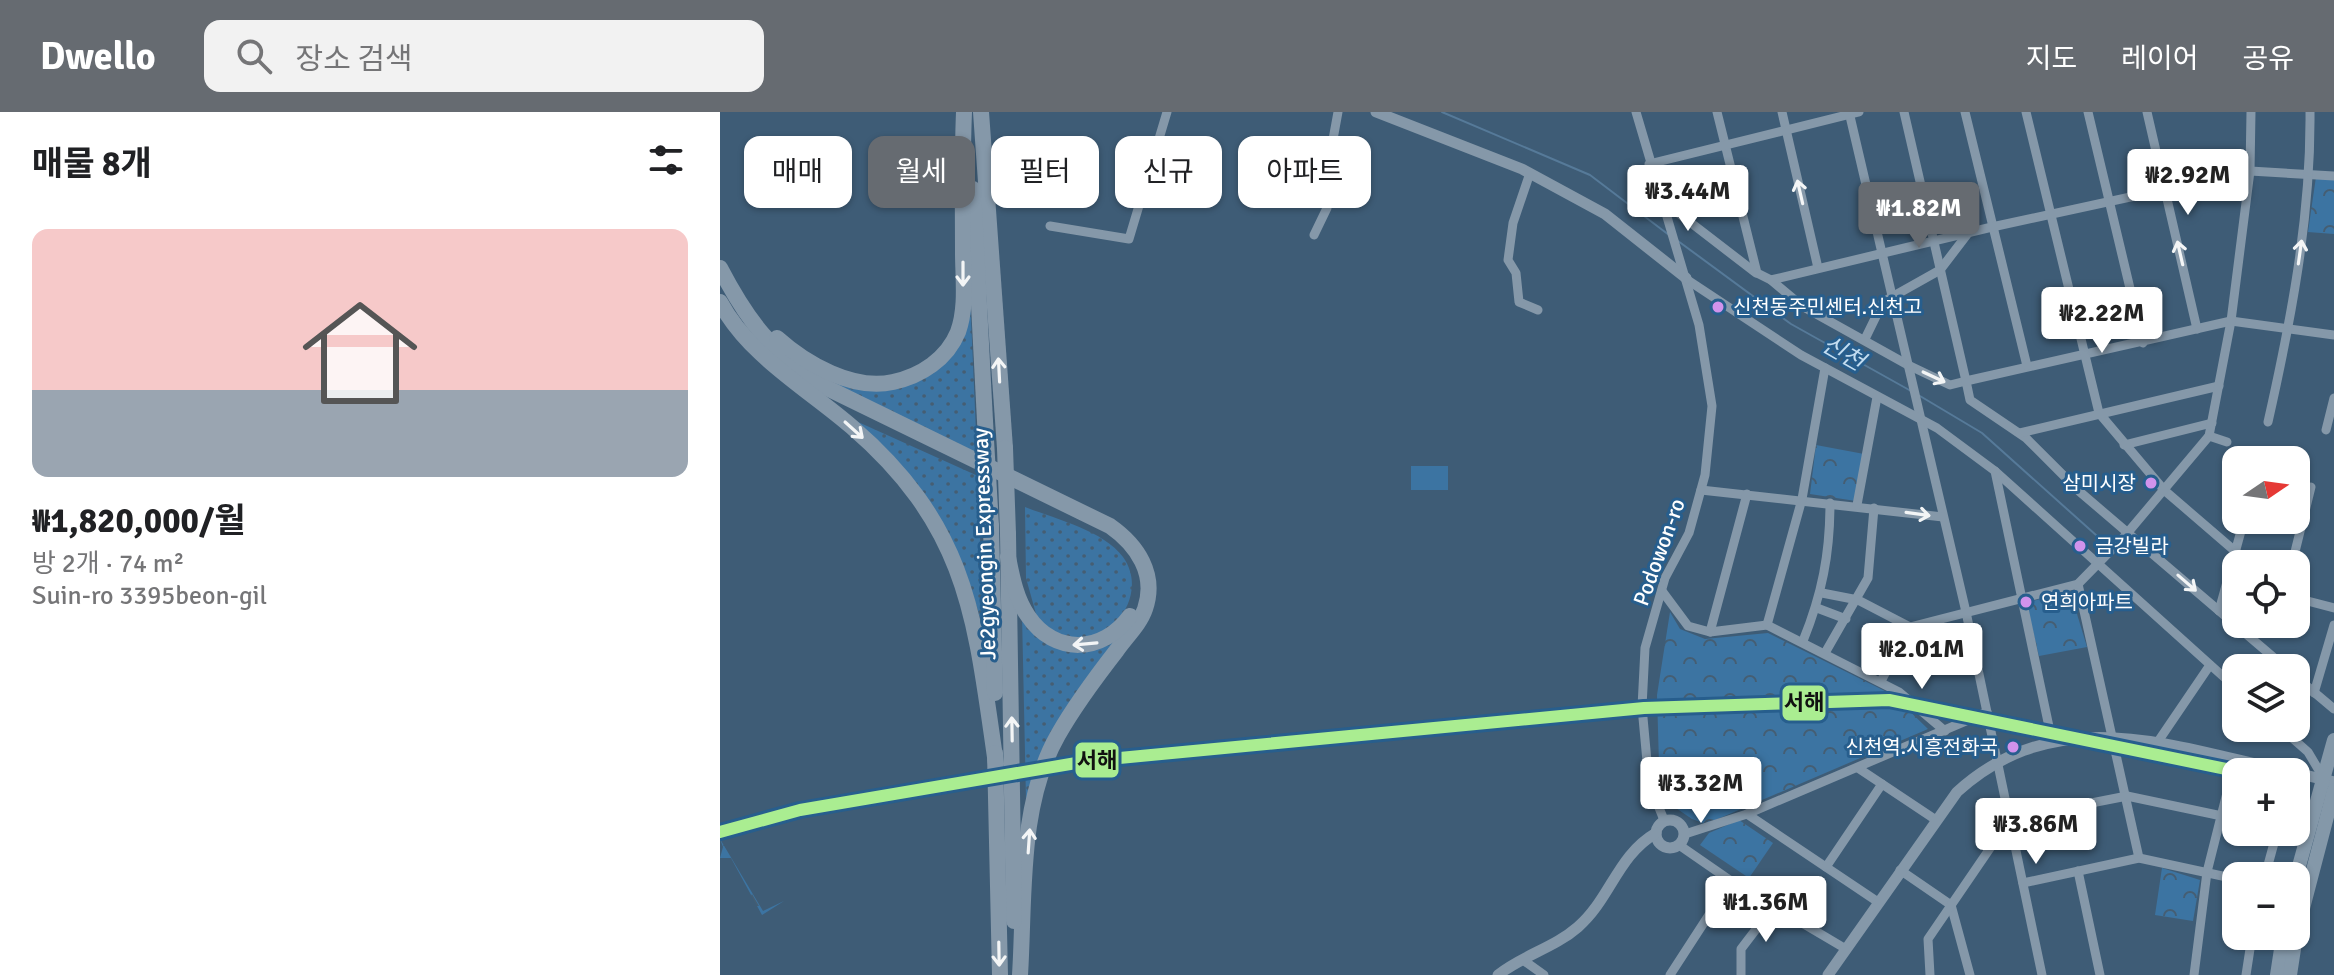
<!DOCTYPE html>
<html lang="ko">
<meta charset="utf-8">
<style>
:root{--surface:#fff;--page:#f2f2f2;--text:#202124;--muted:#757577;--line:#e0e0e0;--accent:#666b71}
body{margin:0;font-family:Signika,"Noto Sans KR",sans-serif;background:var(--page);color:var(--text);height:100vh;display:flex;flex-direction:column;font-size:30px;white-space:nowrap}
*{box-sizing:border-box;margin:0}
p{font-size:26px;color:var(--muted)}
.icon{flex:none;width:44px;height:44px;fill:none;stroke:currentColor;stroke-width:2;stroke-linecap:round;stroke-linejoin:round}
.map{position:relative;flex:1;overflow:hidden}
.details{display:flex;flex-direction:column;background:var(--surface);width:720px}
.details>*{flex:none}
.top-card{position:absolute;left:24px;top:24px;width:760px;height:72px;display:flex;gap:16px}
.needle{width:52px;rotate:77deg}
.fabs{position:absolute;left:1502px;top:334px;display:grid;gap:16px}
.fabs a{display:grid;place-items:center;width:88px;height:88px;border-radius:16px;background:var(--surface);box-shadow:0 2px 6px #0004;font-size:40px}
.price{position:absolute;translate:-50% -68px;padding:0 18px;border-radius:8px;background:#fff;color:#222;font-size:26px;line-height:52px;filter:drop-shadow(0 2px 4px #0008)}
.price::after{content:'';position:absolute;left:50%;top:48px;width:24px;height:18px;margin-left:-12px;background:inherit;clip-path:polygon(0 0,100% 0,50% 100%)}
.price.selected{background:var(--accent);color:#fff}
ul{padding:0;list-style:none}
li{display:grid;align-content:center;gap:16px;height:424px;padding:0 32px}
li+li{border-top:2px solid var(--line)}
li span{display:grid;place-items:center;height:248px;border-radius:16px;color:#555}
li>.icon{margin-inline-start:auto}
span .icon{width:144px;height:144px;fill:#fffc;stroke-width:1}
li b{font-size:34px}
h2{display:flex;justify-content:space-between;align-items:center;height:96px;padding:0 32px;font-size:34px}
.pill{padding:0 28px;border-radius:16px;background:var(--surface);box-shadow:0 2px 6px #0004;font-size:28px;line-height:72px}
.pill.selected{background:var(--accent);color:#fff}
header{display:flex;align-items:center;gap:48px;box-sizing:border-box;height:112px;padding:0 40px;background:var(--accent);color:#fff}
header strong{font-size:38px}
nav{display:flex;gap:44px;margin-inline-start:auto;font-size:28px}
.search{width:560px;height:72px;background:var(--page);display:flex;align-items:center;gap:20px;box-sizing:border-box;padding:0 28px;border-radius:16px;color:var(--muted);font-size:30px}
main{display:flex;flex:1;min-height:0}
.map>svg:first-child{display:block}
</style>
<header>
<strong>Dwello</strong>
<div class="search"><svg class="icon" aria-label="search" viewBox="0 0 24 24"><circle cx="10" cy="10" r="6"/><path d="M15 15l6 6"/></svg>장소 검색</div>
<nav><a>지도</a><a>레이어</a><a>공유</a></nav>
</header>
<main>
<section class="details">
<h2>매물 8개<svg class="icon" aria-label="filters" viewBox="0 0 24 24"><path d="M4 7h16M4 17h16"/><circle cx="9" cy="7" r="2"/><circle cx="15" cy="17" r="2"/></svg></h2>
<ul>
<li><span style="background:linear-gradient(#f6c9c9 65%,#9aa5b1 0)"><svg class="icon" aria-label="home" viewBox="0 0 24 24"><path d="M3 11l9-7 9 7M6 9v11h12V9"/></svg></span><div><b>₩1,820,000/월</b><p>방 2개 · 74 m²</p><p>Suin-ro 3395beon-gil</p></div></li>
</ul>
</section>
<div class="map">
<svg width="1614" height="863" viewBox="0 0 1614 863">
<defs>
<pattern id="grass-dots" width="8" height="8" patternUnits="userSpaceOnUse" patternTransform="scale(2)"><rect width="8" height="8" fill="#3c74a2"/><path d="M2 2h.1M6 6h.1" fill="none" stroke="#455e73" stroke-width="1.8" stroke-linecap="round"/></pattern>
<pattern id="forest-firs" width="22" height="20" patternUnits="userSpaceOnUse" patternTransform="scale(2)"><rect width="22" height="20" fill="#3c74a2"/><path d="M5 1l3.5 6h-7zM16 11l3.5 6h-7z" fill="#455e73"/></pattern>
<pattern id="park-crowns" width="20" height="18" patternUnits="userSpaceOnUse" patternTransform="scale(2)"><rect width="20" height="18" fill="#3c74a2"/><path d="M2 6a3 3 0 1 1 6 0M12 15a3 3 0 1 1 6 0" fill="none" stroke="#455e73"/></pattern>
</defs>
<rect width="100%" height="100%" fill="#3e5c76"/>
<g fill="url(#grass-dots)">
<polygon points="249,162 257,342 104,270 139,275 225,249"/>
<path d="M127 305 258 364 263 515C234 413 202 377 127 305Z"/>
<path d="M305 395C335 407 383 418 403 445 431 484 388 538 344 526 335 523 325 513 318 509L306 466Z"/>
<path d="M302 502C337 542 350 548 399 525L309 687H306Z"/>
</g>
<polygon fill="url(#forest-firs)" points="0,727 43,799 64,789 42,803 11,746 0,746 3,735"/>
<g fill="url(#park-crowns)">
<polygon points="1596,65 1614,67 1614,122 1588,120"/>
<polygon points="1096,333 1144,342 1136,389 1090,382"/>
<polygon points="1350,479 1367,535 1319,544 1306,491"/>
<polygon points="950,500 960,517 985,527 1048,521 1173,583 1208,617 986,712 972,707 950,692 939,652 937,583"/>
<polygon points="1019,708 1053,731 1029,766 980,733 989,721"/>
<polygon points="1442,756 1480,768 1473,809 1435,803"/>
</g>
<rect fill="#3c74a2" x="691" y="354" width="37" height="24"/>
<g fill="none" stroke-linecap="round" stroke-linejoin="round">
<g stroke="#567a99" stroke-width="2">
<polyline points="722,0 870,63 949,123"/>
<polyline points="958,129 1071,212 1191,279"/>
<polyline points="1200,284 1262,321 1386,432"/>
</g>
<g stroke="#8598a9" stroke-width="9">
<polyline points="916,0 979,213 992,294 985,363 969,421 945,466 925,536 922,595 929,671 944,708"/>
<polyline points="997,0 1037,161 1051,168 1082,194 1188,253 1230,273 1246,269 1250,288 1306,326 1360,380 1566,556"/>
<polyline points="1062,0 1098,156"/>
<polyline points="1129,0 1246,500 1322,863"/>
<polyline points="1184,0 1246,269 1511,209 1614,223"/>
<polyline points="1245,0 1307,254"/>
<polyline points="1306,0 1379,301 1444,378 1530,452"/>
<polyline points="1368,0 1423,231"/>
<polyline points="1427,0 1477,217"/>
<polyline points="929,52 1139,0"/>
<polyline points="810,61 793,111 788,148 796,161 799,190 818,198"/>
<polyline points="940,87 1036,161"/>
<polyline points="967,108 975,96 1017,83"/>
<polyline points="330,114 409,127 447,0"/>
<polyline points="594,123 607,96 605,71 618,0"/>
<polyline points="966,167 1081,243 1217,316 1275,359 1516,576"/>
<polyline points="1051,168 1272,115 1530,59 1614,64"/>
<polyline points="1145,227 1163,190 1220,158 1249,120"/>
<path d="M1548 310C1571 208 1591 105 1590 0"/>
<polyline points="1606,318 1614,286"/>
<polyline points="1300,321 1499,274"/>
<polyline points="1489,324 1507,330"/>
<polyline points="1404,333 1492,311"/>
<polyline points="1275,359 1332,629"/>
<polyline points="981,378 1223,405"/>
<polyline points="1137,393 1157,285"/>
<polyline points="1572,452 1591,375"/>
<polyline points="1358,472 1419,746"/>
<polyline points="942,479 968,514 990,520 1047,513 1179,580 1225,619"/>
<polyline points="1102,481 1138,488 1190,515"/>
<polyline points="1576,486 1614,496"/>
<polyline points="1097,496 1126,507"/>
<polyline points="1499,499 1524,408"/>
<polyline points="1047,513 1082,387 1105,256"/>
<polyline points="990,520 1027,382"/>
<path d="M1083 529C1102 482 1110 442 1110 391"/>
<polyline points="1105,541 1148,466 1154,396"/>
<polyline points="1576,565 1614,597"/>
<polyline points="1161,569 1190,515 1358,472 1404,425 1489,324 1511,209 1530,59 1531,0"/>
<polyline points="1594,581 1614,513"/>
<polyline points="1561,616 1588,640 1604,667"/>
<polyline points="1437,631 1490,553"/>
<polyline points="1138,656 1216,708"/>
<polyline points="1027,702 1158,790"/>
<polyline points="965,722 1027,702 1267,600"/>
<polyline points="959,733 1011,769 1126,837"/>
<polyline points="1106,755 1162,672"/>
<polyline points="1180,758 1231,793 1250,863"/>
<polyline points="1358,759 1380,863"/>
<polyline points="1545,764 1557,720"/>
<polyline points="1303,771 1419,746 1516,767"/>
<polyline points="803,848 824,863"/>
<polyline points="950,863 1011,769"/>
<polyline points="1021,863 1021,837 1053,795"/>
<polyline points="1210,863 1208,827 1290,707 1407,684 1502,704"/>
<polyline points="1474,863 1487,760 1515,649"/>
<polyline points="1526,863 1532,824"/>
</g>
<g stroke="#8598a9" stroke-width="11">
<polyline points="656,0 802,57 885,102 966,166"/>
<polyline points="1576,661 1614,670"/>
<circle cx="950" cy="722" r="14"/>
<path d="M778 863C803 843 834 836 858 815 891 786 897 744 936 721"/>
<path d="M1108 863 1237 680C1338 588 1453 635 1570 660"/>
</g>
<g stroke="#8498a9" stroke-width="14">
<polyline points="1576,765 1614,628"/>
<polyline points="1576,823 1614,678"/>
<polyline points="1557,863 1563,824"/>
<polyline points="1570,863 1576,824"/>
</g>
<g stroke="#8598a9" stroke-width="16">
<polyline points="261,0 285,336"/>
<polyline points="253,77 266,328"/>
<path d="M0 156C28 210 52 240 103 274L390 414C417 433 437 462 425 497 420 512 406 525 397 538 376 565 355 593 338 623 298 693 305 785 300 863"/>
<path d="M0 190C29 244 87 276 132 315 250 417 255 508 276 652"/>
<path d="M57 226C86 252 133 279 173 270 201 264 227 247 238 220 247 195 243 166 243 141 243 94 242 47 244 0"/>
<polyline points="271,414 275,581"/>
<polyline points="288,422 294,809"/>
<path d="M288 445C292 465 296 487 308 504 335 544 383 541 410 504"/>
<polyline points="275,641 280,863"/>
</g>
<g stroke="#8598a9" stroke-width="16">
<polyline points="266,328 271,414"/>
<polyline points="285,336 288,422"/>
</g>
<g stroke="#275e8d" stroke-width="18">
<polyline id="rail-1" points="0,720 80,698 368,649 924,596 1169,588 1521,660"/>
</g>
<use href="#rail-1" stroke="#aaed91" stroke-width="12"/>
</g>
<defs><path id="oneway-shaft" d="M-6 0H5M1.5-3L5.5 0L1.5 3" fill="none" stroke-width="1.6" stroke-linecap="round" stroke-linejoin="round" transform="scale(2)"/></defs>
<g stroke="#f3f5f6">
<use href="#oneway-shaft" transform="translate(1080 80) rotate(-103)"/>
<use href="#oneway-shaft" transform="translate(1580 140) rotate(-82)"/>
<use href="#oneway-shaft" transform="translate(1460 141) rotate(-103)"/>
<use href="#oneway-shaft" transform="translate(243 162) rotate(90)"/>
<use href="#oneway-shaft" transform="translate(279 258) rotate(-93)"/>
<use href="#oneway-shaft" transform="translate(1214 265) rotate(25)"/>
<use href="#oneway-shaft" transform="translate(134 318) rotate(42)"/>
<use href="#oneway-shaft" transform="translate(1198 402) rotate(8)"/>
<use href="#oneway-shaft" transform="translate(1467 471) rotate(41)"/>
<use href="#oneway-shaft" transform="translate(365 532) rotate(175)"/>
<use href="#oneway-shaft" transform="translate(292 617) rotate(-91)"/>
<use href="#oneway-shaft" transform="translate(309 729) rotate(-86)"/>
<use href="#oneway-shaft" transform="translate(279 842) rotate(89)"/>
</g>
<g fill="#d193ec" stroke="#275e8d" stroke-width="3">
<circle cx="998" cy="195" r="7"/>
<circle cx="1431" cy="371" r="7"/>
<circle cx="1360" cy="434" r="7"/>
<circle cx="1306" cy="490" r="7"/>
<circle cx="1293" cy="635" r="7"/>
</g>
<g text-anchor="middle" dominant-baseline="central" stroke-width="6" stroke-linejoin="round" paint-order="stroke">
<g font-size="20" fill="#fff" stroke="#275e8d" text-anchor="start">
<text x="1013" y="195">신천동주민센터.신천고</text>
<text x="1416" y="371" text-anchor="end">삼미시장</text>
<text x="1375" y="434">금강빌라</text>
<text x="1321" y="490">연희아파트</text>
<text x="1278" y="635" text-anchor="end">신천역.시흥전화국</text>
</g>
<g font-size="22" fill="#fff" stroke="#275e8d">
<text transform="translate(264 432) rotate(-92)">Je2gyeongin Expressway</text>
<text transform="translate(939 440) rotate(-70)">Podowon-ro</text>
</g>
<g font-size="24" font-style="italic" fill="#c3ddf1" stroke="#275e8d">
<text transform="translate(1123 241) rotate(30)">신천</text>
</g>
</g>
<g stroke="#275e8d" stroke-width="3">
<rect x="1061" y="572" width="46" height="38" rx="8" fill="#aaed91"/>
<rect x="354" y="629" width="46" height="38" rx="8" fill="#aaed91"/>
</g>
<g font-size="22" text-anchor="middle" font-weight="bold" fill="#111">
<text x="1084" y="598">서해</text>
<text x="377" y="656">서해</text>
</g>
</svg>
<div class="fabs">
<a><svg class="needle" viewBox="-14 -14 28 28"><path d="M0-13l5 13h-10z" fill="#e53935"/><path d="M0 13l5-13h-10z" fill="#757577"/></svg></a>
<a><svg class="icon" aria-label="locate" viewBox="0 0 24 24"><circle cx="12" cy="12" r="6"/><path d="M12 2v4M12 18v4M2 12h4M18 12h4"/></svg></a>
<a><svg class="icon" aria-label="layers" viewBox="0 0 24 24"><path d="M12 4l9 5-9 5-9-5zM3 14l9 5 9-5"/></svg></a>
<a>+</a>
<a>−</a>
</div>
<b class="price" style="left:1468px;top:105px">₩2.92M</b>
<b class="price" style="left:968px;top:121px">₩3.44M</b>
<b class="price selected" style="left:1199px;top:138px">₩1.82M</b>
<b class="price" style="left:1382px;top:243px">₩2.22M</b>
<b class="price" style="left:1202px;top:579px">₩2.01M</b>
<b class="price" style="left:981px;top:713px">₩3.32M</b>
<b class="price" style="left:1316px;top:754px">₩3.86M</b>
<b class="price" style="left:1046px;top:832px">₩1.36M</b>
<div class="top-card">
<a class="pill">매매</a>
<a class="pill selected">월세</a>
<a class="pill">필터</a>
<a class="pill">신규</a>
<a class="pill">아파트</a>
</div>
</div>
</main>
